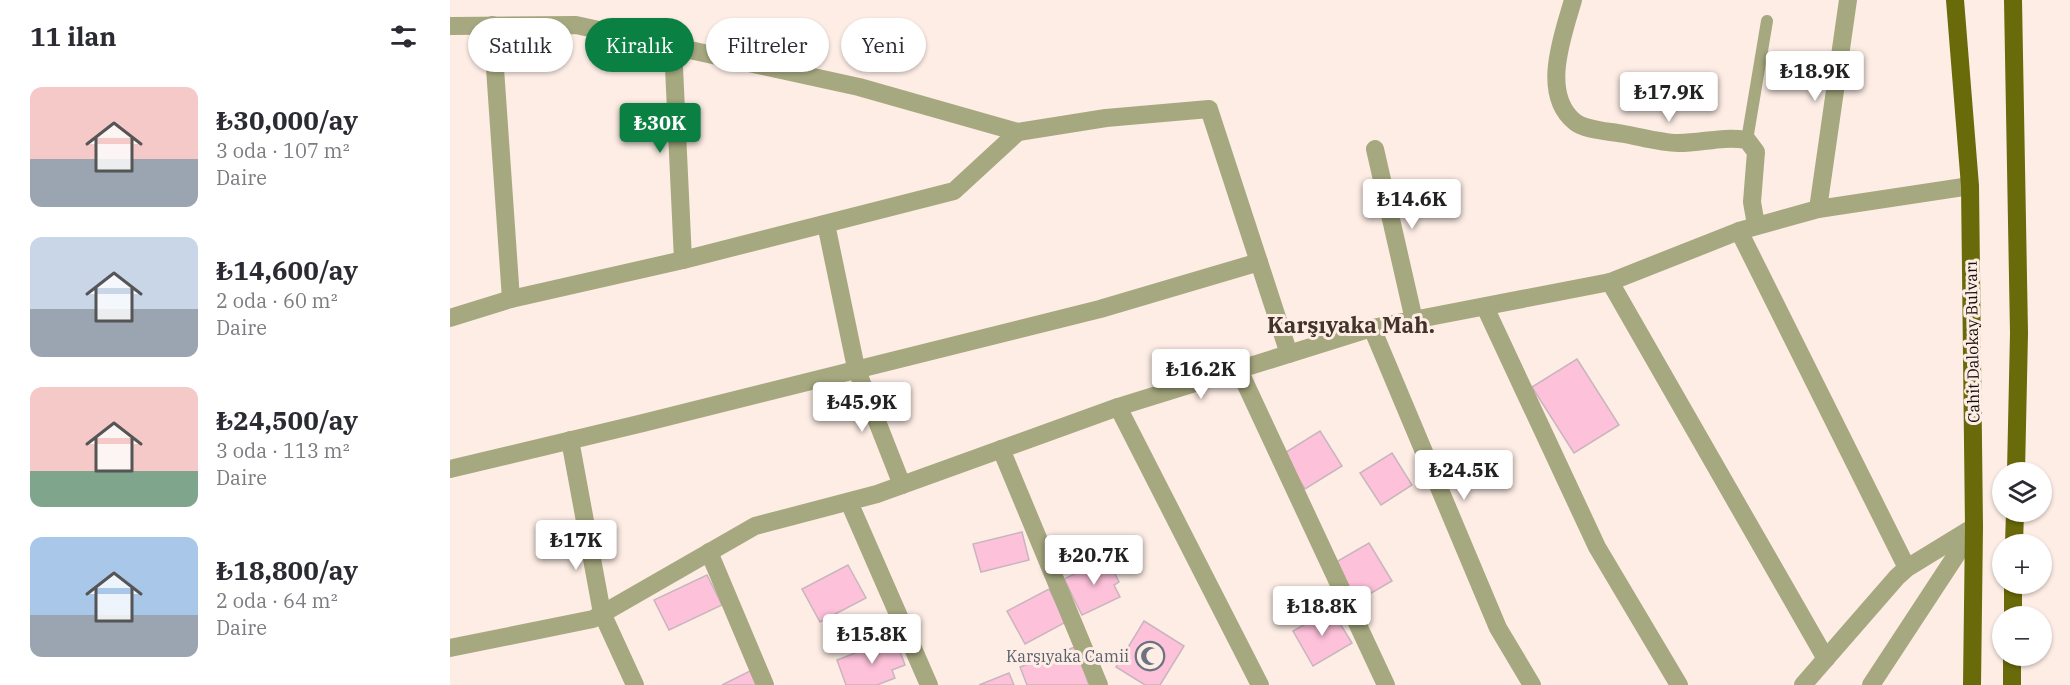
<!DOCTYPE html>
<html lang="tr">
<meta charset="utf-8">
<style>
:root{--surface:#fff;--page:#f7f7f7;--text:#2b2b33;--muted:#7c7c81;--accent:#0b8043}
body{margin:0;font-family:"IBM Plex Serif",serif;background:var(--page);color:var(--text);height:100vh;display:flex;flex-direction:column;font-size:22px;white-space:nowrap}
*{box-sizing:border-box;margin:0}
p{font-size:20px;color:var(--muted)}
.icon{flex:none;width:33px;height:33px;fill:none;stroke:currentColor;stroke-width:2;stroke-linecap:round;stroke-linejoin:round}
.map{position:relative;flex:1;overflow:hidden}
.details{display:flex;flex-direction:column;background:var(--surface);width:450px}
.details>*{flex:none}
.top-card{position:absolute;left:18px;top:18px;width:570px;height:54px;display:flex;gap:12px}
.tools{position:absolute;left:1542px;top:462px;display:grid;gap:12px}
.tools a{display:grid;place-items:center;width:60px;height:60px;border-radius:50%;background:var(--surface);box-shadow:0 2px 4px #0004;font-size:30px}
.price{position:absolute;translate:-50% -51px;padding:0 14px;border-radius:6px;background:#fff;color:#222;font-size:20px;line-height:39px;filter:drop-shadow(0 2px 3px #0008)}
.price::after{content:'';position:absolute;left:50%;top:36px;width:18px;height:14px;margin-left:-9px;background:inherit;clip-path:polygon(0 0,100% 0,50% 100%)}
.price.on{background:var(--accent);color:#fff}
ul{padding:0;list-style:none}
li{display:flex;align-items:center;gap:18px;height:150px;padding:0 30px}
li span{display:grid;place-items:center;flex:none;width:168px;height:120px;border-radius:12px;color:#555}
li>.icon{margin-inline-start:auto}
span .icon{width:72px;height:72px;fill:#fffc;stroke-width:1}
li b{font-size:26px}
h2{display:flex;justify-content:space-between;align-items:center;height:72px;padding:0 30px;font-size:26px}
.pill{padding:0 21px;border-radius:27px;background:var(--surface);box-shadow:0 2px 4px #0004;font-size:21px;line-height:54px}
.pill.on{background:var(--accent);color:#fff}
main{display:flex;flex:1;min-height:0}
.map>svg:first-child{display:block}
</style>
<main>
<section class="details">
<h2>11 ilan<svg class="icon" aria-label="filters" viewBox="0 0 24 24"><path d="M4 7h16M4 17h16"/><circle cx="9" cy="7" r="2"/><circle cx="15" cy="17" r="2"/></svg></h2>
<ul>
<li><span style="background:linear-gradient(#f6c9c9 60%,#9aa5b1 0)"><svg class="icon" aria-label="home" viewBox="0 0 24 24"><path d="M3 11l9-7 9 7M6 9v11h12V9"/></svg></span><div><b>₺30,000/ay</b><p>3 oda · 107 m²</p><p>Daire</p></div></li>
<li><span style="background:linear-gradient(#c9d6e8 60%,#9aa5b1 0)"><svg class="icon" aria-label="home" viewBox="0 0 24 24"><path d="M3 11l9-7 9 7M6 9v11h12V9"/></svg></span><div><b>₺14,600/ay</b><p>2 oda · 60 m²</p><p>Daire</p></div></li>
<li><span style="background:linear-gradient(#f6c9c9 70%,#7fa58c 0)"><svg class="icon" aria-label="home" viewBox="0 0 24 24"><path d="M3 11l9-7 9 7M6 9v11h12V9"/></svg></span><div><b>₺24,500/ay</b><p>3 oda · 113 m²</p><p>Daire</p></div></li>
<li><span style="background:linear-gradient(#a9c7e8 65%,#9aa5b1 0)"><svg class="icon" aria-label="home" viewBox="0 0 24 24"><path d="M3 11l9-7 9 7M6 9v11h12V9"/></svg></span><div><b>₺18,800/ay</b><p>2 oda · 64 m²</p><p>Daire</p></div></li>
</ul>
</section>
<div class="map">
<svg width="1620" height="685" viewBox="0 0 1620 685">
<rect width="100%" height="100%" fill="#fdede5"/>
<g fill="#fec1da" stroke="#c9b5bd" stroke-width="1.5">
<polygon points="1127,359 1169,425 1124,453 1082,387"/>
<polygon points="870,431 892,466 855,489 833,454"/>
<polygon points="942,453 962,485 931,505 910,473"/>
<polygon points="572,532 579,560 531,572 523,544"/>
<polygon points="919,543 942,581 904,603 881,565"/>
<polygon points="657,558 669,582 664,585 670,597 632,615 614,579"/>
<polygon points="398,565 416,598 370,622 352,589"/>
<polygon points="257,575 272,605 219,630 204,600"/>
<polygon points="599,589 616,622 575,644 557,611"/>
<polygon points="881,609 902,643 863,666 843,631"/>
<polygon points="694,621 734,646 710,685 695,685 666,667"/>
<polygon points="445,638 455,665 442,670 445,678 427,685 396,685 387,660"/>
<polygon points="625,647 639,685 577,685 570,667"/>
<polygon points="300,671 307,685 272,685"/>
<polygon points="559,673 564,685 529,685"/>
</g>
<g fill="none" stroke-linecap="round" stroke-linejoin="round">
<polyline stroke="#a6a87f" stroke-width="12" points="1297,140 1317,21"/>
<g stroke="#a6a87f" stroke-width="18">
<path d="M1123 0C1113 35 1090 94 1125 122 1137 131 1159 131 1174 134 1191 137 1211 143 1228 143 1254 143 1270 136 1297 140L1306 152 1302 202 1306 225"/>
<polyline points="42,25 61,299"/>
<polyline points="0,26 126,25 409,87 568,132 656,118 759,109 839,354"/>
<polyline points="223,46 233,260"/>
<polyline points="925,149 964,320"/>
<polyline points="1368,209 1398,0"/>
<polyline points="376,224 406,368 452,485"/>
<polyline points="1289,231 1457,568"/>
<polyline points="1160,282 1376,659"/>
<polyline points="1035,307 1147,547 1229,685"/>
<polyline points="0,318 61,299 233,260 504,191 568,132"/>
<polyline points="922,328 1048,628 1082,685"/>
<polyline points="789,370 936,685"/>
<polyline points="668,407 810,685"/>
<polyline points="120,440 152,613 185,685"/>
<polyline points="551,449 649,685"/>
<polyline points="0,469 193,423 650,309 809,262"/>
<polyline points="399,502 479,685"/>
<polyline points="259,552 315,685"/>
<polyline points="1353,685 1447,577 1457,568 1524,527"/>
<polyline points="1421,685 1522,531"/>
</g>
<polyline stroke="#a6a87f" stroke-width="18" points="0,648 143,619 305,526 427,494 668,407 922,328 1160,282 1289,231 1368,209 1520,186"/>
<g stroke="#696a09" stroke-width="18">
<polyline points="1505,0 1520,186 1524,527 1522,685"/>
<polyline points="1563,0 1569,333 1566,472"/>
<polyline points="1564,544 1565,512"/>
<polyline points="1563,616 1563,584"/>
<polyline points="1562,685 1562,656"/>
</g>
</g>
<defs>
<g id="mosque-ring" transform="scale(1.5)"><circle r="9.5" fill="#fdede5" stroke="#6b7280" stroke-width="1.5"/><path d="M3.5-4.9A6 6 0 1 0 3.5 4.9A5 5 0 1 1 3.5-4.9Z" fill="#6b7280"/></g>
</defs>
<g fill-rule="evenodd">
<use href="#mosque-ring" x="700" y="656"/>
</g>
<g text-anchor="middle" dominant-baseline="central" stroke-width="6" stroke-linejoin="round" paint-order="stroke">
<g font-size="16" fill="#16100d" stroke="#fdede5">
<text transform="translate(1522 342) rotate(-91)">Cahit Dalokay Bulvarı</text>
</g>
<g font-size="16" fill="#5b616d" stroke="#fdede5" text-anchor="end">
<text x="679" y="656">Karşıyaka Camii</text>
</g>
<g font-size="22" font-weight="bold" fill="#42332a" stroke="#fdede5">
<text x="901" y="324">Karşıyaka Mah.</text>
</g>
</g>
</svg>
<div class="tools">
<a><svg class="icon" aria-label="layers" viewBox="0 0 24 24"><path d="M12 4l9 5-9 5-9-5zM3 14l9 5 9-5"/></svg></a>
<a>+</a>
<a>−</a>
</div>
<b class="price" style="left:1365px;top:102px">₺18.9K</b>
<b class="price" style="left:1219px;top:123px">₺17.9K</b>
<b class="price on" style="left:210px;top:154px">₺30K</b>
<b class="price" style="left:962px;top:230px">₺14.6K</b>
<b class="price" style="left:751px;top:400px">₺16.2K</b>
<b class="price" style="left:412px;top:433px">₺45.9K</b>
<b class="price" style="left:1014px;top:501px">₺24.5K</b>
<b class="price" style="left:126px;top:571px">₺17K</b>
<b class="price" style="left:644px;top:586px">₺20.7K</b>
<b class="price" style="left:872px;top:637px">₺18.8K</b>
<b class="price" style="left:422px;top:665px">₺15.8K</b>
<div class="top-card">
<a class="pill">Satılık</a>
<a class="pill on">Kiralık</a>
<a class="pill">Filtreler</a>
<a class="pill">Yeni</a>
</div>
</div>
</main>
